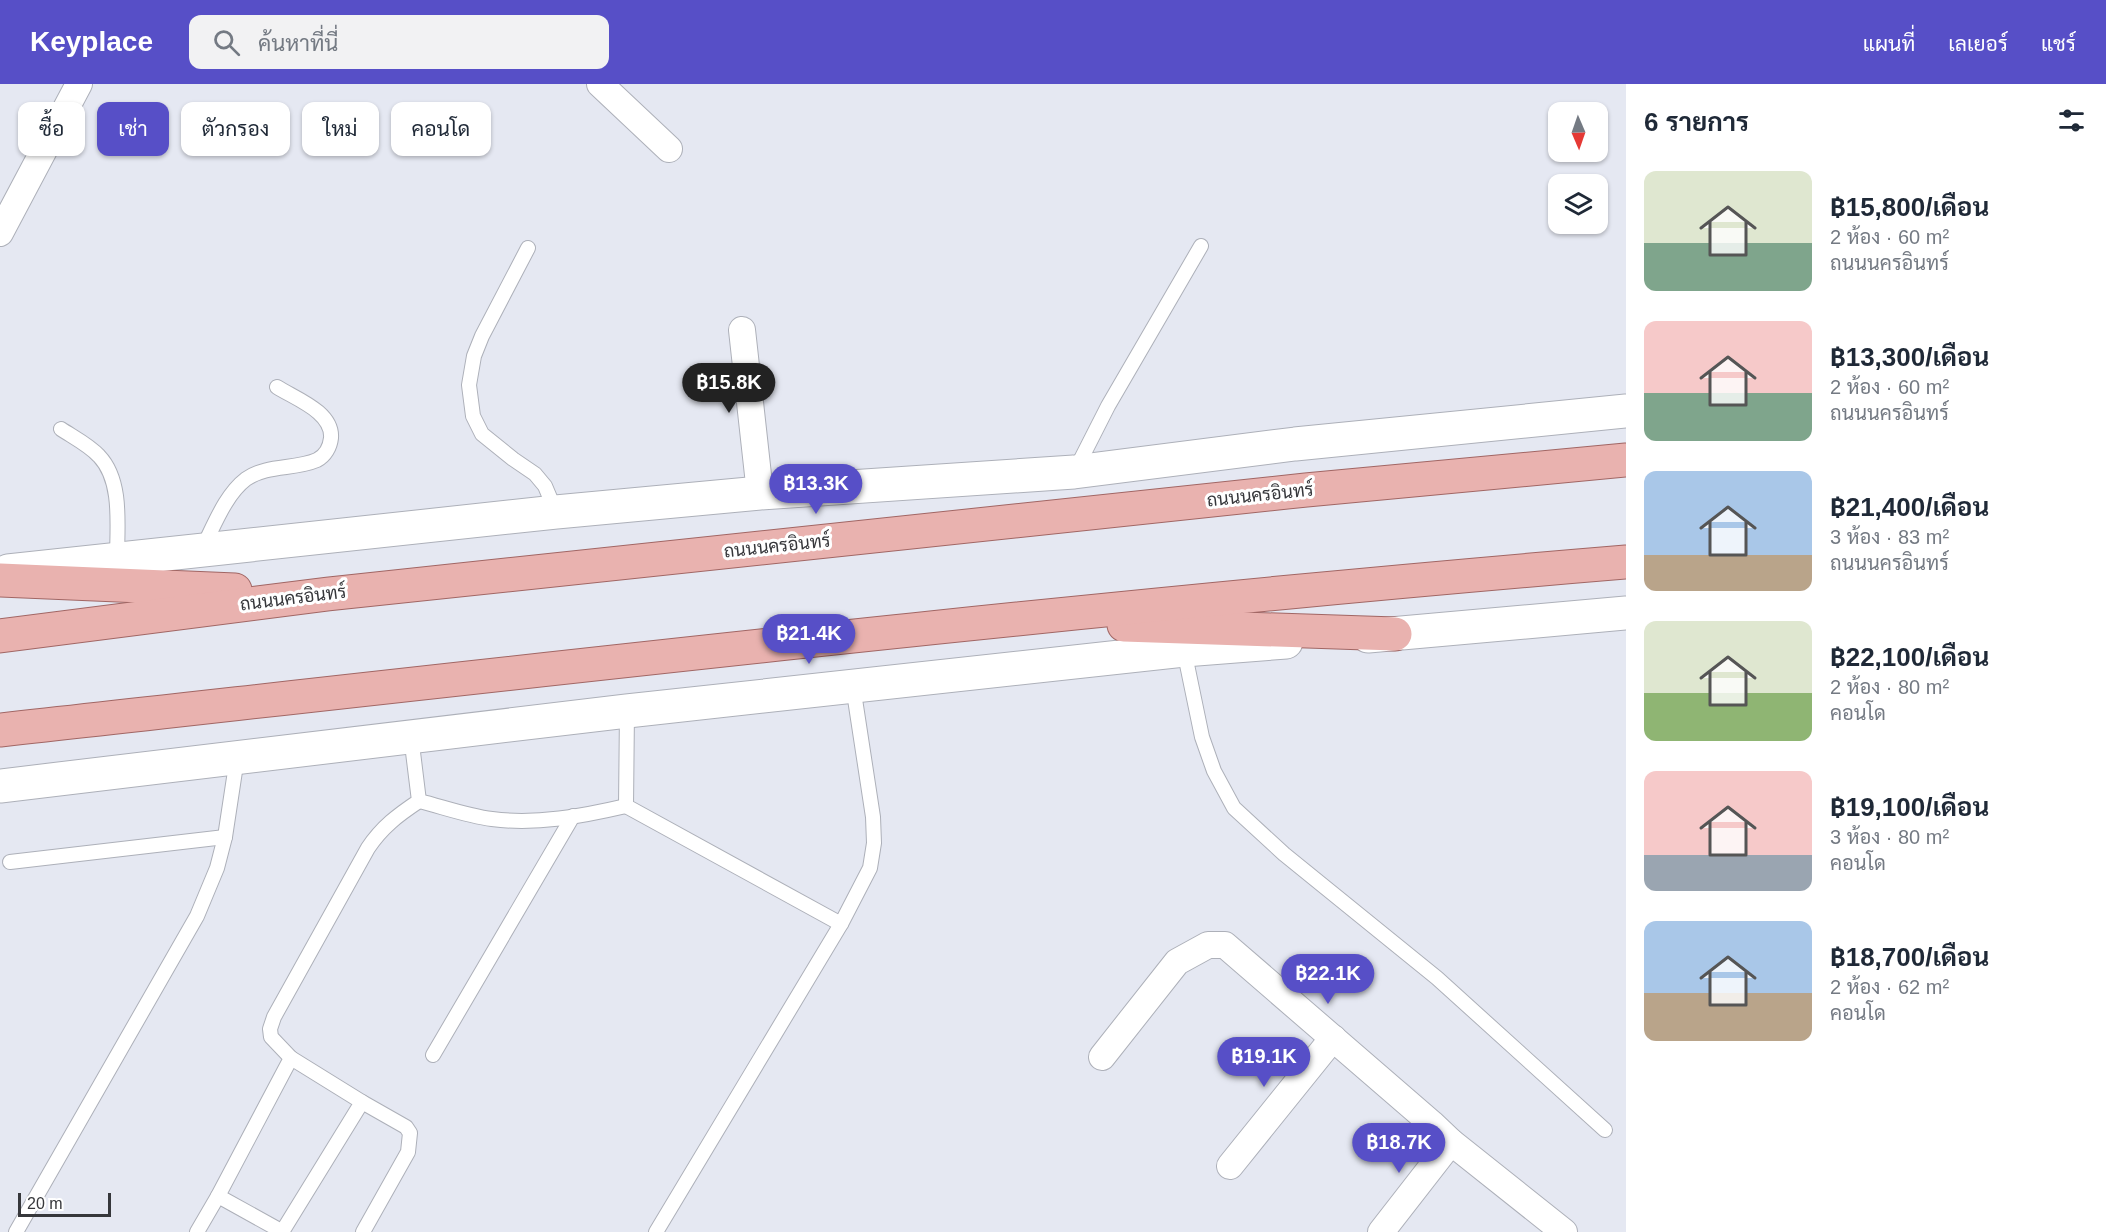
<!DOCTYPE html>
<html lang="th">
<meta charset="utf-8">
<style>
:root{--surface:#fff;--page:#f2f2f3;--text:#1f2937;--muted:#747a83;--accent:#574fc7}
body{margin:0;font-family:Arial,Sarabun,sans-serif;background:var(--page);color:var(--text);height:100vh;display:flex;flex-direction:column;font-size:22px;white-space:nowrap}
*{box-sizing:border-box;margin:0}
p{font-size:20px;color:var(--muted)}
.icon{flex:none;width:33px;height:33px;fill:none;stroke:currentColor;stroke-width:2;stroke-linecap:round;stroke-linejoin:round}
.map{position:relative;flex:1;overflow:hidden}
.panel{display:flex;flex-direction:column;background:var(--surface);width:480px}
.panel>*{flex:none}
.banner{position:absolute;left:18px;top:18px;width:570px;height:54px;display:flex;gap:12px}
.needle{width:39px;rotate:178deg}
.buttons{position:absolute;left:1548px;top:18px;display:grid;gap:12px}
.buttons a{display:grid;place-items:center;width:60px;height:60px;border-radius:12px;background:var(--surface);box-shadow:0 2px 4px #0004;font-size:30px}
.scale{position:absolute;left:18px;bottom:15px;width:93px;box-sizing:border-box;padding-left:6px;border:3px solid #36373b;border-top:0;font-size:16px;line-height:21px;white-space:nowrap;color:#36373b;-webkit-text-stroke:4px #fff;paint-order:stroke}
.price{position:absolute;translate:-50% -51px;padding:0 14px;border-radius:21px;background:var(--accent);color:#fff;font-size:20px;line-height:39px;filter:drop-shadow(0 2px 3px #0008)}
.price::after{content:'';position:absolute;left:50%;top:36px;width:18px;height:14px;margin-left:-9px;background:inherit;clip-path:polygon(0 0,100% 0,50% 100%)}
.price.active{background:#222;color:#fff}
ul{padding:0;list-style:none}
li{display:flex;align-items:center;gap:18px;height:150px;padding:0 18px}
li span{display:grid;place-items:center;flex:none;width:168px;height:120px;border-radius:12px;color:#555}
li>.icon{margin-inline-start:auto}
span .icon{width:72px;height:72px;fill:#fffc;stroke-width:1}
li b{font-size:26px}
h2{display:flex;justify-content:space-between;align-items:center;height:72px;padding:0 18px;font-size:26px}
.pill{padding:0 21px;border-radius:12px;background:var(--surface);box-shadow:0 2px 4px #0004;font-size:21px;line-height:54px}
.pill.active{background:var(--accent);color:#fff}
header{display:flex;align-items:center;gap:36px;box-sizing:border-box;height:84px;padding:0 30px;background:var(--accent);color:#fff}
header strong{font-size:28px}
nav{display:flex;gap:33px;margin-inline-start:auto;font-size:21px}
.search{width:420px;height:54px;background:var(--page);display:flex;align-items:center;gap:15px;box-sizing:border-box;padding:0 21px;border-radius:12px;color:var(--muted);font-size:22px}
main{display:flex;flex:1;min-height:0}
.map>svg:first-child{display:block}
</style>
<header>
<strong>Keyplace</strong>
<div class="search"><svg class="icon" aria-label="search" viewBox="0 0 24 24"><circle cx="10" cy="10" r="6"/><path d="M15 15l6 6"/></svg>ค้นหาที่นี่</div>
<nav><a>แผนที่</a><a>เลเยอร์</a><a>แชร์</a></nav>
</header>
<main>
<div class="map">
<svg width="1626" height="1148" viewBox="0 0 1626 1148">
<rect width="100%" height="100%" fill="#e5e8f2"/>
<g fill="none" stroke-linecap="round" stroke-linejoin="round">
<g stroke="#adb0b9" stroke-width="16">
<g id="lane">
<polyline points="528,164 482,252 474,272 469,301 473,332 482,350 513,375 535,390 545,402 556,428"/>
<path d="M61 345C73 353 89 361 99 372 123 397 117 443 117 475"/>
<polyline points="1076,385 1108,322 1201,162"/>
<path d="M202 465C214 442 225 411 246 395 268 380 294 386 317 376 325 372 330 363 331 354 333 328 296 315 277 303"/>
<polyline points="1184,566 1202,653 1214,687 1234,724 1284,770 1437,894 1605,1046"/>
<polyline points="627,627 626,722 841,840"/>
<path d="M419 717C443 723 468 732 492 735 536 741 583 732 626 722"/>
<polyline points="10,778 225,753"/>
<polyline points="433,971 573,732"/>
<polyline points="362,1018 406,1043 410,1049 408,1068 363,1148"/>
<polyline points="218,1112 283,1148"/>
<polyline points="16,1148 197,832 217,784 225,753 237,674"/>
<path d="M197 1148 218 1112 291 974 271 953 270 945 274 933 368 764C382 743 398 731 419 717L411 652"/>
<polyline points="282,1148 362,1018 291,974"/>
<polyline points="656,1148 841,840 870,784 874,759 873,733 853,602"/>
</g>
</g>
<g stroke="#adb0b9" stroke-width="28">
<g id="street">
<polyline points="600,0 669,65"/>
<polyline points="0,149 79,0"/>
<polyline points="742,246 760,409"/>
<polyline points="1102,973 1177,878 1208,861 1225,861 1431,1039 1451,1058 1564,1148"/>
<polyline points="1230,1082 1333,954"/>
<polyline points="1381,1148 1451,1058"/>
</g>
</g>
<g stroke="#adb0b9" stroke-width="35">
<g id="secondary">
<polyline points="8,487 556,428 760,409 1074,388 1295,360 1626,327"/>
<polyline points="1368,552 1626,529"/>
<polyline points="0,702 627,627 1184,566 1286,558"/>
</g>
</g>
<g stroke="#a16664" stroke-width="35">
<g id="primary">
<polyline points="0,496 235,506"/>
<polyline points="1124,541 1395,550"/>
<polyline points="0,552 328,510 1306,406 1626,376"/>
<path d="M0 646C542 586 1083 523 1626 478"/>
</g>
</g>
<use href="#lane" stroke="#fff" stroke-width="14"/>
<use href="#street" stroke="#fff" stroke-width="26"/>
<use href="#secondary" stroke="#fff" stroke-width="33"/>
<use href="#primary" stroke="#e9b2af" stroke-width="33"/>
</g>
<g text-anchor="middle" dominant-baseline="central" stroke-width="6" stroke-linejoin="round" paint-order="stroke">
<g font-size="18" fill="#36373b" stroke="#fff">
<text transform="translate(1260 411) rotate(-6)">ถนนนครอินทร์</text>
<text transform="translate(777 462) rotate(-6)">ถนนนครอินทร์</text>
<text transform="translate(293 514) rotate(-7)">ถนนนครอินทร์</text>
</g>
</g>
</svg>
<div class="buttons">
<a><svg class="needle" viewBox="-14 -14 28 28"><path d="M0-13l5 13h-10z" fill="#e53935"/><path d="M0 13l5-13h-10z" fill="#747a83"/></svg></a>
<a><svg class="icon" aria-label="layers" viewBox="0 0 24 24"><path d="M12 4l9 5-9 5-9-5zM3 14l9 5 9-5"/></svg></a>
</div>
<div class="scale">20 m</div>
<b class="price active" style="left:729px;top:330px">฿15.8K</b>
<b class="price" style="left:816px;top:431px">฿13.3K</b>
<b class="price" style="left:809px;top:581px">฿21.4K</b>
<b class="price" style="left:1328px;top:921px">฿22.1K</b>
<b class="price" style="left:1264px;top:1004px">฿19.1K</b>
<b class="price" style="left:1399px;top:1090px">฿18.7K</b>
<div class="banner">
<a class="pill">ซื้อ</a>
<a class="pill active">เช่า</a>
<a class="pill">ตัวกรอง</a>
<a class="pill">ใหม่</a>
<a class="pill">คอนโด</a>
</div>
</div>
<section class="panel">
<h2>6 รายการ<svg class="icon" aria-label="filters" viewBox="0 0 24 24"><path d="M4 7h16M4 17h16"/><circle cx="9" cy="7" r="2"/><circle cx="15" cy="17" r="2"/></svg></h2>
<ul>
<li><span style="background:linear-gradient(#dfe7d0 60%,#7fa58c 0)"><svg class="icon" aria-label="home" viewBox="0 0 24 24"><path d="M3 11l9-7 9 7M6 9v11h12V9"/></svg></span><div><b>฿15,800/เดือน</b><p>2 ห้อง · 60 m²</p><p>ถนนนครอินทร์</p></div></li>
<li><span style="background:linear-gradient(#f6c9c9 60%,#7fa58c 0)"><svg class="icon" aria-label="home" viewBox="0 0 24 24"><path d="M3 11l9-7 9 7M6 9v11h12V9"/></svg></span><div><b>฿13,300/เดือน</b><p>2 ห้อง · 60 m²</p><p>ถนนนครอินทร์</p></div></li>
<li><span style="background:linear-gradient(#a9c7e8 70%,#b9a48a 0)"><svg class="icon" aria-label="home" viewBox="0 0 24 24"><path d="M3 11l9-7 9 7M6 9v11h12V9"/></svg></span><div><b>฿21,400/เดือน</b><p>3 ห้อง · 83 m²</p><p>ถนนนครอินทร์</p></div></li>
<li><span style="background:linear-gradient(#dfe7d0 60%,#8fb573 0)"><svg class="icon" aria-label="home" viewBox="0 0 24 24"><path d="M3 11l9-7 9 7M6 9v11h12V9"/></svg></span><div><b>฿22,100/เดือน</b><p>2 ห้อง · 80 m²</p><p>คอนโด</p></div></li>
<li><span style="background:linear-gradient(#f6c9c9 70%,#9aa5b1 0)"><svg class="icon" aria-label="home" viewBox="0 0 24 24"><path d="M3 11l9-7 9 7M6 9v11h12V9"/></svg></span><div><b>฿19,100/เดือน</b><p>3 ห้อง · 80 m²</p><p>คอนโด</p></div></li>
<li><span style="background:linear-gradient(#a9c7e8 60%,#b9a48a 0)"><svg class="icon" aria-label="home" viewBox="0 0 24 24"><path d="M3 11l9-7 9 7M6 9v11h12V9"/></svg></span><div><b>฿18,700/เดือน</b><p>2 ห้อง · 62 m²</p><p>คอนโด</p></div></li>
</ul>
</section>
</main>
